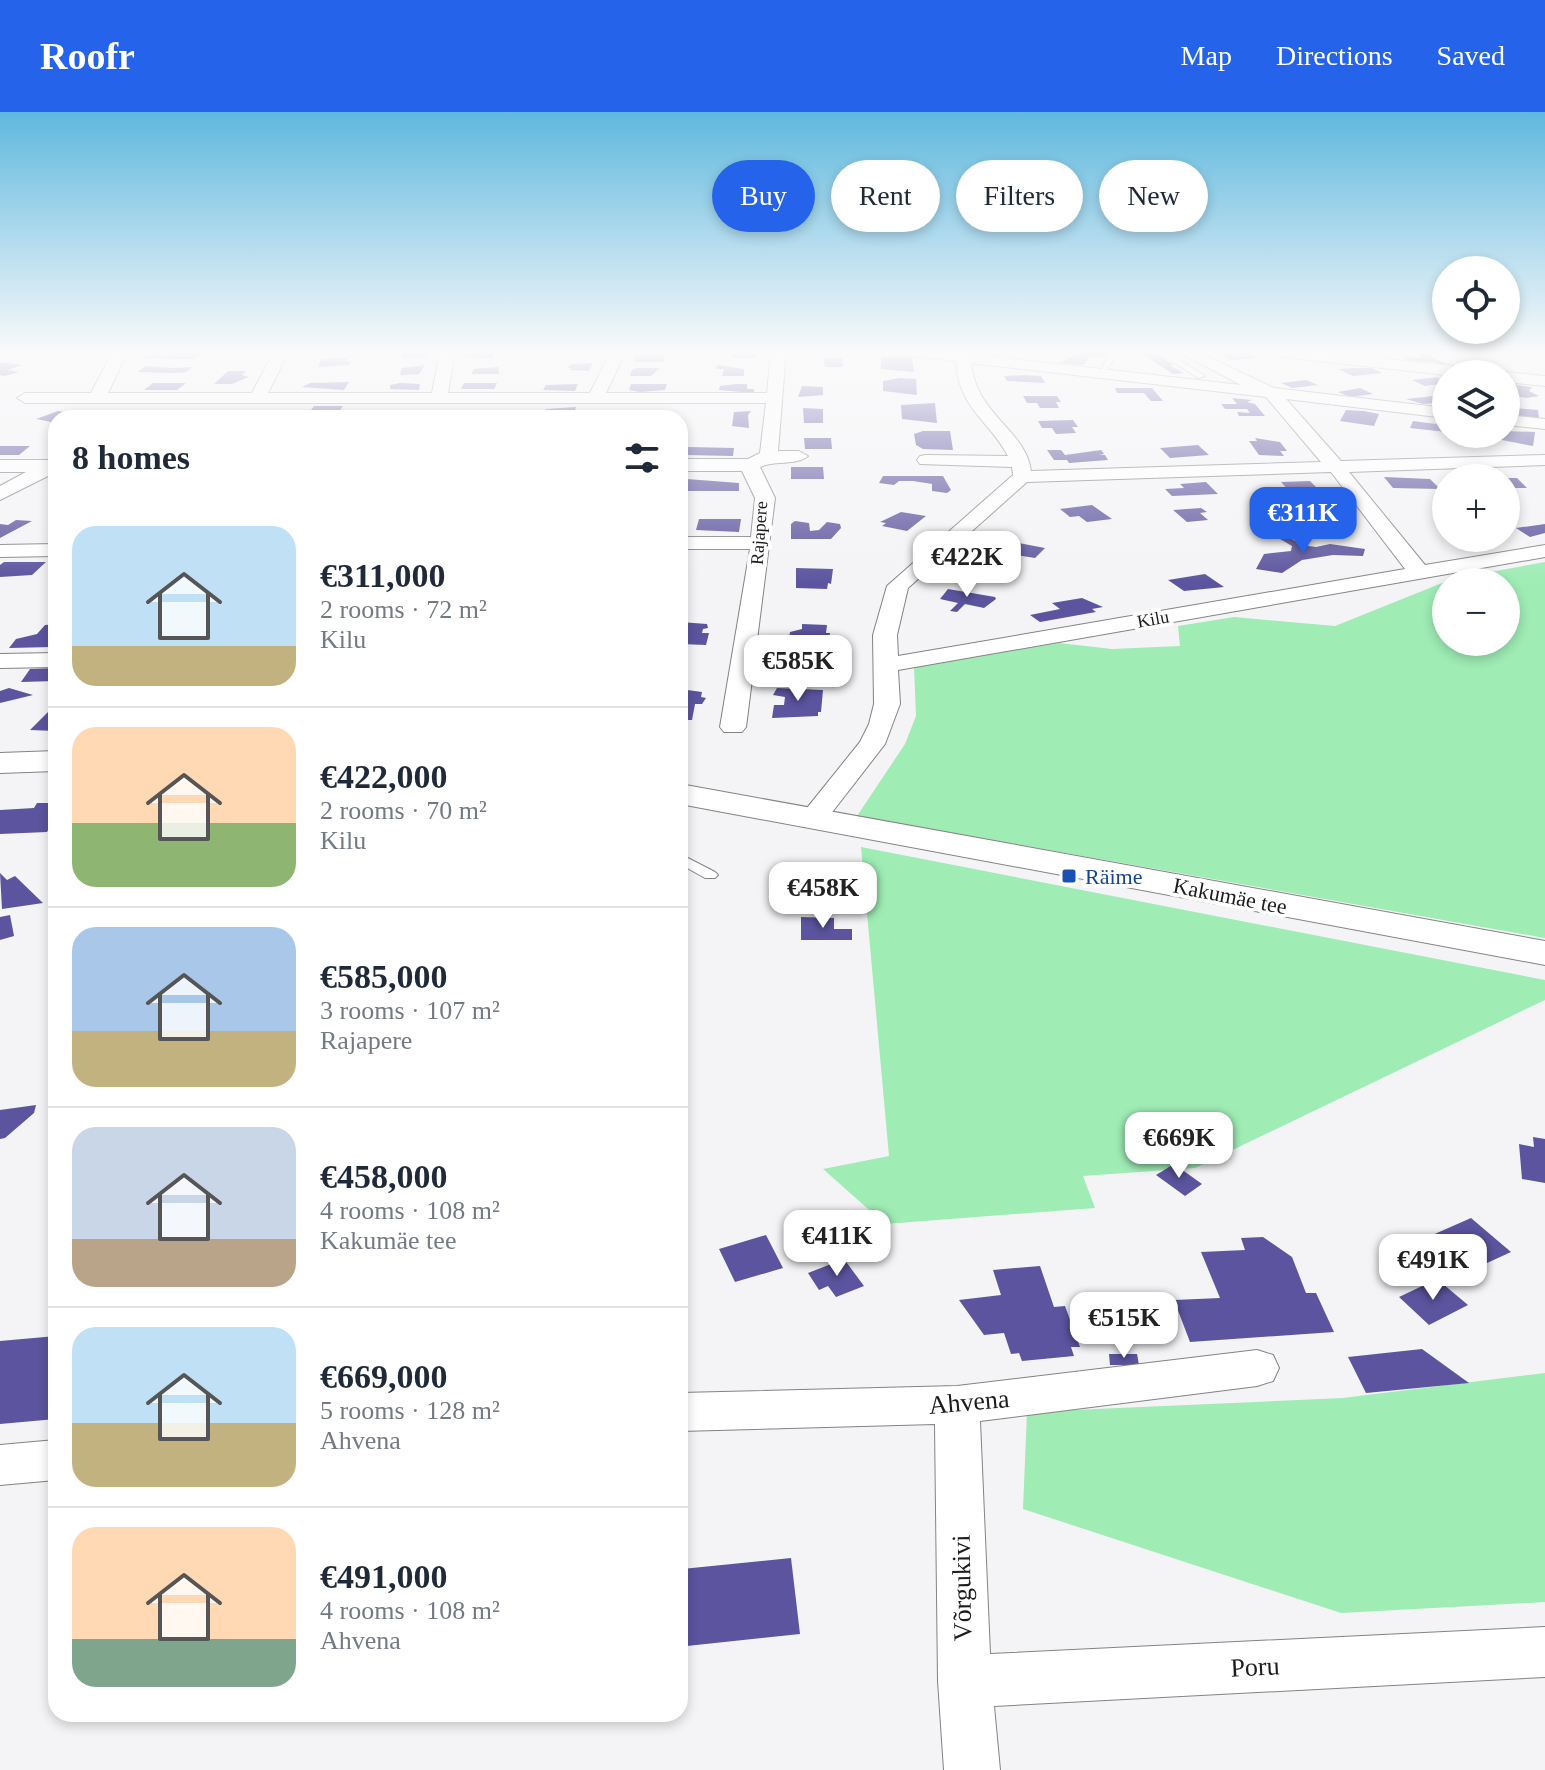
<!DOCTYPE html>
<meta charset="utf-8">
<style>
:root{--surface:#fff;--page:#f6f6f7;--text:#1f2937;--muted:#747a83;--line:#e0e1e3;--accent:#2563eb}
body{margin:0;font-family:"Times New Roman",serif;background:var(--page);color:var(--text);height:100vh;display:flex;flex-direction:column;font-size:30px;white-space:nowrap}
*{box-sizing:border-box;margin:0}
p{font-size:26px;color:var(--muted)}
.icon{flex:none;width:44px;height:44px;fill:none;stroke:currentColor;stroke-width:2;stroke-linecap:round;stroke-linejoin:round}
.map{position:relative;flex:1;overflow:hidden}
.drawer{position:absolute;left:48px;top:298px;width:640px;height:1312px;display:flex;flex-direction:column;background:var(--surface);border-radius:24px;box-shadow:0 4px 12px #0003}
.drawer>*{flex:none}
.guide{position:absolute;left:712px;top:48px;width:712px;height:72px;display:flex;gap:16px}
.buttons{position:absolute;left:1432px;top:144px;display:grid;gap:16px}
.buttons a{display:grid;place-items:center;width:88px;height:88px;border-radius:50%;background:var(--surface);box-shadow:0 4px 12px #0003;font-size:40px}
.price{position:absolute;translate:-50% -68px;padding:0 18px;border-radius:16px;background:#fff;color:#222;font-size:26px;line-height:52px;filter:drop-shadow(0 2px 4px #0008)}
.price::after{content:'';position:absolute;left:50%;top:48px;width:24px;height:18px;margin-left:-12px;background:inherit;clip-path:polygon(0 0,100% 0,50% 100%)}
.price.selected{background:var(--accent);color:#fff}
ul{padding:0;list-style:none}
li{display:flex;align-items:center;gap:24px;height:200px;padding:0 24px}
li+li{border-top:2px solid var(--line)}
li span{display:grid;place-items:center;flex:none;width:224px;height:160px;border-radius:24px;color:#555}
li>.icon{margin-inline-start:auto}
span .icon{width:96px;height:96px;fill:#fffc;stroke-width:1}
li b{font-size:34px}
h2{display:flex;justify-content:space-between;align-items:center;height:96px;padding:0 24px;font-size:34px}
.tag{padding:0 28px;border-radius:36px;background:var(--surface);box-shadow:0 4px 12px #0003;font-size:28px;line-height:72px}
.tag.selected{background:var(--accent);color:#fff}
header{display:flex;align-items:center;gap:48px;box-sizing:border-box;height:112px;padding:0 40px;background:var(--accent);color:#fff}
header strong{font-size:38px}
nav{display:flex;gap:44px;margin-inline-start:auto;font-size:28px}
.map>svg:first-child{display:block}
</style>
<header>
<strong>Roofr</strong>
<nav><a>Map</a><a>Directions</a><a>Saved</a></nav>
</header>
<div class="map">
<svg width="1545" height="1658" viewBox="0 0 1545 1658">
<rect width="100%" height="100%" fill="#f4f4f7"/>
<g fill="#9fecb5" fill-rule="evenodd">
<path d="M1545 450V826L857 704 905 632 916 604 914 555 1059 531 1112 537 1180 534 1178 514 1234 505 1335 514 1452 467ZM1446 470H1506V530H1446Z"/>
<polygon points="861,735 1545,868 1545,888 1195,1056 1083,1064 1095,1096 885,1112 823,1057 889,1044"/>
<polygon points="1545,1261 1545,1490 1341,1501 1023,1397 1027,1300 1343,1286"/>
</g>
<g fill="#5c549e">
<polygon points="404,239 427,239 426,245 402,246"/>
<polygon points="496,239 492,247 465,244 474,239"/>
<polygon points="757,239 755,246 732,246 734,240"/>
<polygon points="1084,239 1107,239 1105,241 1108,241 1104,245 1090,244 1084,253 1059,251"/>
<polygon points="1151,239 1174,253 1169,253 1184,261 1173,262 1139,240"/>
<polygon points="1220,239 1243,239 1257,246 1231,248 1217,240"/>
<polygon points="183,240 200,242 194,247 143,246 150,241"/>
<polygon points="1416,242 1425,242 1454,255 1446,255 1434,250 1409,250 1403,245 1423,246"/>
<polygon points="635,244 665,244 663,250 634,250"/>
<polygon points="912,244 914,260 881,257 881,245"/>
<polygon points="347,246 346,249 351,249 349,253 318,255 321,247"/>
<polygon points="823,246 842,246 843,255 825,255"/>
<polygon points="0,250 22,253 8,258 19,260 5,264 0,263"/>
<polygon points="593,251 589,259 570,258 572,256 568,256 570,252"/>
<polygon points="425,253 419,262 400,263 402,256"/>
<polygon points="717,253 744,257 744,264 722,264 724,257 716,257"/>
<polygon points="145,254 174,256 193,255 186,260 173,261 138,260"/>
<polygon points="498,255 499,262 471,262 474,257"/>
<polygon points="637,256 660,256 651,264 630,264 632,258"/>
<polygon points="1354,256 1372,256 1382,261 1353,264 1338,257"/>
<polygon points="228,259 246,259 242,263 249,265 232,272 214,272"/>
<polygon points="1024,263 1041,264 1045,271 1007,269 1004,264"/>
<polygon points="1437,265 1446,271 1425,274 1412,268"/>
<polygon points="900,266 916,267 917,283 883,279 883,269"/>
<polygon points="1306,268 1318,273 1292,276 1281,271"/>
<polygon points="349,270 344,278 302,275 310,271"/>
<polygon points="153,271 186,271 177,278 144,278"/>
<polygon points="400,271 420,272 419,278 390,277 390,273"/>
<polygon points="464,271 497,271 494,277 461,277"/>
<polygon points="578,272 575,279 543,278 546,273"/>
<polygon points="631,272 667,272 665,278 640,280 629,278"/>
<polygon points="735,272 747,272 747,277 754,277 754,281 719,278 720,274"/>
<polygon points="1509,272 1532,275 1529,279 1539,284 1527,286 1506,283 1506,274"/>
<polygon points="802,274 823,275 823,283 798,285"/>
<polygon points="1115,276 1152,276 1163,289 1151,289 1144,281 1117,281"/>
<polygon points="1360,276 1373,282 1351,285 1338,280"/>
<polygon points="1023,284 1057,284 1061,290 1056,290 1059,296 1040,296 1037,291 1027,291"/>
<polygon points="1433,284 1446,287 1446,290 1423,292 1406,287"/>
<polygon points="1232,286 1252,288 1247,290 1255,292 1265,304 1239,304 1237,300 1250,301 1247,297 1225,297 1221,292 1237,292"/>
<polygon points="935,291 937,311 902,307 901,293"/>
<polygon points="314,294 343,294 336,304 314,304 317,301 309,301"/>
<polygon points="576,295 573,305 543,303 546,297"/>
<polygon points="1506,295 1538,298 1539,306 1506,302"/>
<polygon points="803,296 823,297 823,311 804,311"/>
<polygon points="1346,298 1364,299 1379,302 1374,314 1340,309"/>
<polygon points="58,299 87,305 87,306 56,306 56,311 36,307"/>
<polygon points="751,299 748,303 749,316 732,314 734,300"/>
<polygon points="405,300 400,306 366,306 369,302"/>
<polygon points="620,300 634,300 630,306 598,306 599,302"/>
<polygon points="1073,308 1078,315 1072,315 1076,321 1056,322 1052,316 1042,316 1038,309"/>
<polygon points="1437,308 1446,310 1446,320 1410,316 1413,309 1436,312"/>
<polygon points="923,319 950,319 953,338 923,337 916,333 914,322"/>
<polygon points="1506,319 1535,320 1533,334 1497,327 1499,322 1506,322"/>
<polygon points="804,326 831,326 832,337 805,337"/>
<polygon points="1255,326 1280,330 1287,339 1280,339 1284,344 1259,343 1249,329 1257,329"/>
<polygon points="1198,333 1209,343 1170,346 1160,336"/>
<polygon points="0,334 30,334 19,343 0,343"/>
<polygon points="688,335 734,336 733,344 685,343"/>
<polygon points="1047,338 1061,338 1065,343 1101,338 1104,342 1099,343 1105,343 1108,348 1069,351 1067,348 1054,348"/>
<polygon points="791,355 823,355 824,367 791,367"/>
<polygon points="883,364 943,364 951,378 947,381 932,379 932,372 913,369 899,369 894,373 879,371"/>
<polygon points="1384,365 1430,367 1440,377 1393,376"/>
<polygon points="1506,366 1517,366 1527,376 1506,376"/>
<polygon points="687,367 739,371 739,379 688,379"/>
<polygon points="1310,369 1319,378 1289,379 1281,370"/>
<polygon points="1206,370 1218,382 1172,384 1165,377 1184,376 1180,372"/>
<polygon points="1304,388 1310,393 1329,393 1337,400 1289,402 1276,390"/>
<polygon points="1092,393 1112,407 1087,410 1079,404 1070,405 1060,397"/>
<polygon points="1201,396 1207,400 1200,401 1208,408 1187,410 1173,398"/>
<polygon points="901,400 926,404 907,419 882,414 886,411 880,410"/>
<polygon points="699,407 741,407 739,420 696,418"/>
<polygon points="16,408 32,409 0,426 0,412 8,413"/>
<polygon points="795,409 809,411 810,419 819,418 827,410 840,412 841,416 831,427 791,427 791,412"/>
<polygon points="1545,412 1545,421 1530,425 1516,416"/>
<polygon points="1289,425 1301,433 1316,435 1330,432 1365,437 1363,444 1333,443 1302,448 1282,461 1256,457 1264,442 1291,439 1292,434 1280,427"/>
<polygon points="1451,426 1488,426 1493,432 1455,430"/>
<polygon points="1003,428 1045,436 1035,446 1016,443 1009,449 1004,448 1011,442 992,438"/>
<polygon points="4,450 46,450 32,463 0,465 0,453"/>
<polygon points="796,456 833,457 831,472 828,471 827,477 796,476"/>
<polygon points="1205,462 1224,475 1184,479 1168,468"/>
<polygon points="948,477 995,485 996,487 984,496 965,492 957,500 950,499 958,491 940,487"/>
<polygon points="1082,486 1103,495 1092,497 1096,500 1040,510 1030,503 1060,497 1052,491"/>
<polygon points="680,510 707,512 708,516 703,517 702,521 709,521 706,533 680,532"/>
<polygon points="56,512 56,530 52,535 9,536 16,527 37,522 45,513"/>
<polygon points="802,512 827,513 826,521 830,521 827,538 779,536 781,526 789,526 790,520 802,517"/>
<polygon points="56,556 56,569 21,570 30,557"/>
<polygon points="9,576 33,583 0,591 0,579"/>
<polygon points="777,576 823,578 821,600 818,600 818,604 772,606 774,593 784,593 785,585 773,583"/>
<polygon points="680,577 702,580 701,585 706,586 702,592 695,592 692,608 680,608"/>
<polygon points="51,597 56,598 56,619 30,618"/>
<polygon points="37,691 56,691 56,704 47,720 0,722 0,698 34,696"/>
<polygon points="0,761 7,768 15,764 43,791 2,797"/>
<polygon points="10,803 14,824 0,828 0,805"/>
<polygon points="801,805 834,806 834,817 852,817 852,828 801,828"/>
<polygon points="36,993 34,1001 5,1026 0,1027 0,998"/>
<polygon points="1533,1025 1545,1027 1545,1071 1522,1067 1519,1032 1534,1035"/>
<polygon points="1174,1052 1202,1072 1185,1084 1156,1063"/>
<polygon points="1471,1106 1511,1140 1461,1163 1421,1128"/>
<polygon points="766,1123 783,1156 735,1170 719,1137"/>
<polygon points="1263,1125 1292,1145 1306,1181 1316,1181 1334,1220 1190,1230 1174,1188 1220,1186 1201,1140 1245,1138 1241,1126"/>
<polygon points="844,1147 864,1174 836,1185 828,1174 819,1178 808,1161"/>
<polygon points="1040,1154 1054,1195 1065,1194 1080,1235 1071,1235 1074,1244 1022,1249 1019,1241 1011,1242 1004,1221 984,1223 959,1188 1001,1183 993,1158"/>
<polygon points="1437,1167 1468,1193 1429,1213 1399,1185"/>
<polygon points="56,1224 56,1307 0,1312 0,1229"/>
<polygon points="1422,1237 1469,1271 1366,1281 1348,1245"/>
<polygon points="1109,1242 1137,1242 1139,1253 1110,1253"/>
<polygon points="791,1446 800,1522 687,1534 682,1457"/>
</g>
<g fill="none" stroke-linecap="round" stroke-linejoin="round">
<g stroke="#838386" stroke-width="2">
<g id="service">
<polygon points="1111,239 1119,239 1107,258 1101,258"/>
<polygon points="1156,239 1165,239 1205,264 1198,266"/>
<polygon points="680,742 715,760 718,763 715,766 705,766 680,752"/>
</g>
</g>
<g stroke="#838386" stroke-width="2">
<g id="minor">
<path d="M113 239H128L108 281H252L274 239H289L268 281H432L440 239H455L448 281H590L611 239H626L606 281H767L771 239H786L778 339H799L808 344C796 354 776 348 760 355L775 386 746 615 742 620H724L720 615 750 437H680V425H751L755 386 742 359H680V347H748L760 341 766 291H25L17 286 25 281H91Z"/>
<path d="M898 239H971V242L1241 273 1177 239H1196L1274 276 1446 296V306L1286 287 1341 349 1545 343V353L1349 360 1425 453 1545 433V445L898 558 900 592 885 632 823 712 813 715 803 712 799 706 860 630 869 612 874 592 873 523 887 474 1013 363 1012 355 920 352 917 348 920 344 926 343 1008 344C989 308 958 296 956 249L906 244ZM971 251 1266 285 1321 350 1031 359C1026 318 976 303 971 251ZM1331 360 1405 457 898 544 897 523 908 476 1027 370Z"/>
<polygon points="1266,239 1313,239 1479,257 1487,262 1446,263 1274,244"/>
<polygon points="1506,260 1545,264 1545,274 1506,270 1506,262 1500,262"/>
<polygon points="1506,303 1545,307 1545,317 1506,313"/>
<polygon points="0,348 56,348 56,360 0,388 0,374 26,360 0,360"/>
<polygon points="56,432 56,444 0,445 0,433"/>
<polygon points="56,541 56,555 0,556 0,542"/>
<polygon points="1257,1238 1273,1243 1279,1256 1273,1269 1257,1274 980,1309 990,1542 1545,1515 1545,1565 994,1594 1000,1658 944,1658 938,1569 935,1312 680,1319 680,1281 957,1274"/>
<polygon points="56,1328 56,1368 0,1373 0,1333"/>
</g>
</g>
<g stroke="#838386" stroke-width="2">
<g id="tertiary">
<polygon points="56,639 56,659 0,661 0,641"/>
<polygon points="680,672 1545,829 1545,853 680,692"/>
</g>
</g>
<use href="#service" fill="#fff" fill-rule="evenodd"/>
<use href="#minor" fill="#fff" fill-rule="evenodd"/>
<use href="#tertiary" fill="#fff" fill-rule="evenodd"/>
</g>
<linearGradient id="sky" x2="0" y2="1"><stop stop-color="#5fb8de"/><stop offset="0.51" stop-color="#fafafb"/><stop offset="1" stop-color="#fafafb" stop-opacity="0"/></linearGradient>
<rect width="1545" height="471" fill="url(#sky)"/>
<rect fill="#1a4fb4" stroke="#fff" stroke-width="3" x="1061" y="756" width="16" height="16" rx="4"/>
<g text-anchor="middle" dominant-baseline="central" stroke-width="8" stroke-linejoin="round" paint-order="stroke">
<g font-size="18" fill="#1c1c1d" stroke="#fff">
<text transform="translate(759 421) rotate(-86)">Rajapere</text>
<text transform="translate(1153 507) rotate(-10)">Kilu</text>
</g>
<g font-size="22" fill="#164399" stroke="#fff" text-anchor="start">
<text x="1085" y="764">Räime</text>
</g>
<g font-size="22" fill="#1c1c1d" stroke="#fff">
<text transform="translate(1230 784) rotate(11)">Kakumäe tee</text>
</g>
<g font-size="26" fill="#1c1c1d" stroke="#fff">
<text transform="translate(969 1290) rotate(-5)">Ahvena</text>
<text transform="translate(962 1476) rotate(-91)">Võrgukivi</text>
<text transform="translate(1255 1555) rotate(-3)">Poru</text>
</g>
</g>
</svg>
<div class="buttons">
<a><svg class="icon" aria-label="locate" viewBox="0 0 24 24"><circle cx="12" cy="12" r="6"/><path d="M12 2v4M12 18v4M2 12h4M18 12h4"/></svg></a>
<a><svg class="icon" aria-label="layers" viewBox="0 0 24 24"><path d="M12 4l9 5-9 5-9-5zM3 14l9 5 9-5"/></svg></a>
<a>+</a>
<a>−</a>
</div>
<b class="price selected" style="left:1303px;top:443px">€311K</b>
<b class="price" style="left:967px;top:487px">€422K</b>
<b class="price" style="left:798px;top:591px">€585K</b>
<b class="price" style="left:823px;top:818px">€458K</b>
<b class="price" style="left:1179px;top:1068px">€669K</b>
<b class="price" style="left:837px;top:1166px">€411K</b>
<b class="price" style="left:1433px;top:1190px">€491K</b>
<b class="price" style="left:1124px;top:1248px">€515K</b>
<div class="guide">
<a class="tag selected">Buy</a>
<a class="tag">Rent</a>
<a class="tag">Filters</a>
<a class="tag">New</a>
</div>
<section class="drawer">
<h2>8 homes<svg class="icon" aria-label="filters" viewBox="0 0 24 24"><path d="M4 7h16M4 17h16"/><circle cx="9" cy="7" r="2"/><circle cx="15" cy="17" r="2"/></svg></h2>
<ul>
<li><span style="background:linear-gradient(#bfe0f5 75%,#c2b280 0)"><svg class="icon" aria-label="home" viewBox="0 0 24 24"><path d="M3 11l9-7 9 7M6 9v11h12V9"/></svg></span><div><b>€311,000</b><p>2 rooms · 72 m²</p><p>Kilu</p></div></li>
<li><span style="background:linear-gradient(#ffd9b3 60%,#8fb573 0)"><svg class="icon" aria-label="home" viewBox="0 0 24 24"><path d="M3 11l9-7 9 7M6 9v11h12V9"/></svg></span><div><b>€422,000</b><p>2 rooms · 70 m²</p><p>Kilu</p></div></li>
<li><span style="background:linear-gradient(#a9c7e8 65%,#c2b280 0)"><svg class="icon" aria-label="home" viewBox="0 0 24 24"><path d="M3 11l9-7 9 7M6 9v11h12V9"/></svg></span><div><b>€585,000</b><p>3 rooms · 107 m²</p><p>Rajapere</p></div></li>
<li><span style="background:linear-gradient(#c9d6e8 70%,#b9a48a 0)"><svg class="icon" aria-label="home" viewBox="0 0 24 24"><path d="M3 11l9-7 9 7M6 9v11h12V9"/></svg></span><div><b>€458,000</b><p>4 rooms · 108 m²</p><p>Kakumäe tee</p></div></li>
<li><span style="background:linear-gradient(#bfe0f5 60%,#c2b280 0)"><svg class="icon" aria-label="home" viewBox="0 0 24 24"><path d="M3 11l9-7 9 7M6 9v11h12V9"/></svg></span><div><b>€669,000</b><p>5 rooms · 128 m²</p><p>Ahvena</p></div></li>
<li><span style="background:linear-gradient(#ffd9b3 70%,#7fa58c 0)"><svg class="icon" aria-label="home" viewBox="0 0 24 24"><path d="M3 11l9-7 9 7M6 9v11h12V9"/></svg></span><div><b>€491,000</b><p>4 rooms · 108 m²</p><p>Ahvena</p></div></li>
</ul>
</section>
</div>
